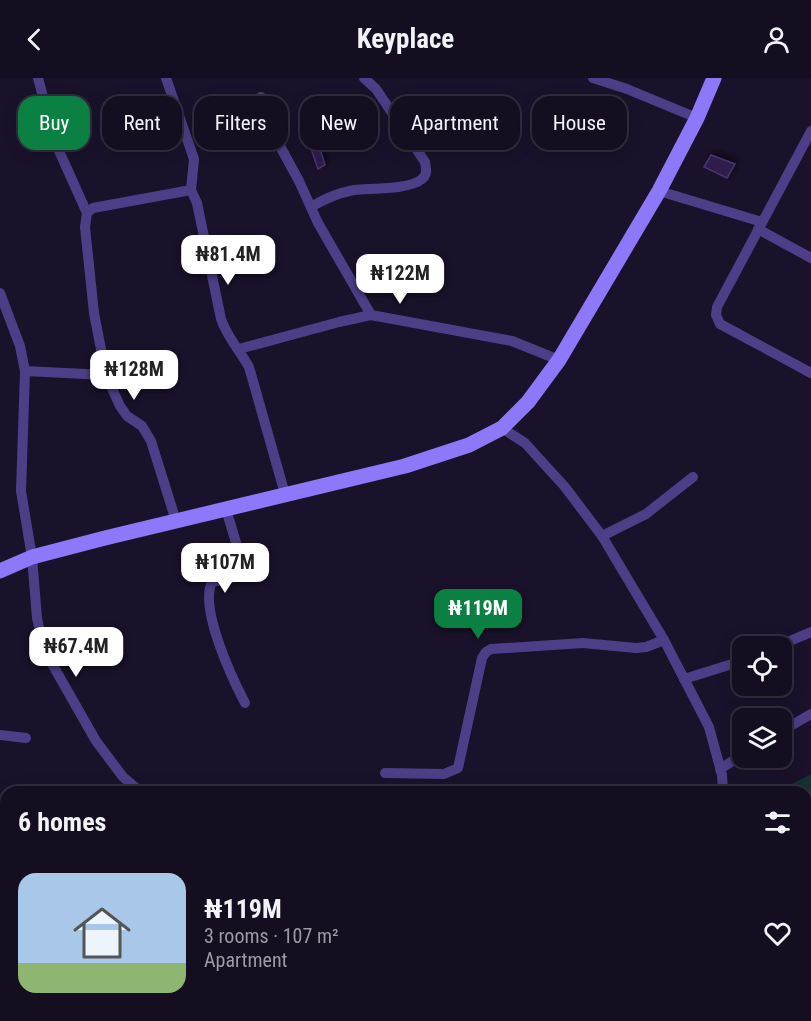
<!DOCTYPE html>
<meta charset="utf-8">
<style>
:root{--surface:#140e20;--page:#211c2d;--text:#f1f3f6;--muted:#9d9ca5;--line:#332e3e;--accent:#0b8043}
body{margin:0;font-family:"Roboto Condensed",sans-serif;background:var(--page);color:var(--text);height:100vh;display:flex;flex-direction:column;font-size:22px;white-space:nowrap}
*{box-sizing:border-box;margin:0}
p{font-size:20px;color:var(--muted)}
.icon{flex:none;width:33px;height:33px;fill:none;stroke:currentColor;stroke-width:2;stroke-linecap:round;stroke-linejoin:round}
.map{position:relative;flex:1;overflow:hidden}
.details{position:absolute;left:0px;top:708px;width:812px;height:236px;display:flex;flex-direction:column;background:var(--surface);border-radius:18px 18px 0 0;box-shadow:0 3px 15px #0003,0 0 0 2px var(--line)}
.details>*{flex:none}
.hud{position:absolute;left:18px;top:18px;width:776px;height:54px;display:flex;gap:12px}
.fabs{position:absolute;left:732px;top:558px;display:grid;gap:12px}
.fabs a{display:grid;place-items:center;width:60px;height:60px;border-radius:12px;background:var(--surface);box-shadow:0 3px 15px #0003,0 0 0 2px var(--line);font-size:30px}
.price{position:absolute;translate:-50% -51px;padding:0 14px;border-radius:12px;background:#fff;color:#222;font-size:20px;line-height:39px;filter:drop-shadow(0 2px 3px #0008)}
.price::after{content:'';position:absolute;left:50%;top:36px;width:18px;height:14px;margin-left:-9px;background:inherit;clip-path:polygon(0 0,100% 0,50% 100%)}
.price.current{background:var(--accent);color:#fff}
ul{padding:0;list-style:none}
li{display:flex;align-items:center;gap:18px;height:150px;padding:0 18px}
li+li{border-top:2px solid var(--line)}
li span{display:grid;place-items:center;flex:none;width:168px;height:120px;border-radius:18px;color:#555}
li>.icon{margin-inline-start:auto}
span .icon{width:72px;height:72px;fill:#fffc;stroke-width:1}
li b{font-size:26px}
h2{display:flex;justify-content:space-between;align-items:center;height:72px;padding:0 18px;font-size:26px}
.chip{padding:0 21px;border-radius:18px;background:var(--surface);box-shadow:0 3px 15px #0003,0 0 0 2px var(--line);font-size:21px;line-height:54px}
.chip.current{background:var(--accent);color:#fff}
header{display:flex;justify-content:space-between;align-items:center;height:78px;padding:0 18px;background:var(--surface);font-size:27px;font-weight:700}
.map>svg:first-child{display:block}
</style>
<header><svg class="icon" aria-label="back" viewBox="0 0 24 24"><path d="M15 5l-7 7 7 7"/></svg>Keyplace<svg class="icon" aria-label="person" viewBox="0 0 24 24"><circle cx="12" cy="8" r="4"/><path d="M4 21q1-7 8-7t8 7"/></svg></header>
<div class="map">
<svg width="811" height="943" viewBox="0 0 811 943">
<defs>
<filter id="shadow"><feDropShadow dx="3" dy="-3" stdDeviation="3" flood-color="#0009"/></filter>
</defs>
<rect width="100%" height="100%" fill="#1a122a"/>
<polygon fill="#153134" points="811,696 811,853 806,853 806,714 777,714"/>
<g fill="#2e1f4b" stroke="#493276" stroke-width="1.5" filter="url(#shadow)">
<polygon points="316,58 325,87 318,91 308,62"/>
<polygon points="711,77 735,86 727,100 704,89"/>
</g>
<g fill="none" stroke-linecap="round" stroke-linejoin="round">
<g stroke="#4c3f87" stroke-width="10">
<polyline points="38,0 55,64 87,135"/>
<path d="M166 0 194 81 191 112 197 125 221 241C227 259 240 273 249 289L285 416"/>
<polyline points="593,0 627,11 697,40"/>
<polyline points="261,19 281,70 299,103 318,145 371,237"/>
<polyline points="811,53 717,229 716,237 720,246 811,295"/>
<polyline points="659,113 762,144"/>
<path d="M311 129C324 121 338 115 354 112 371 110 409 112 422 101 428 96 426 90 425 84L376 11 364 0"/>
<polyline points="758,151 811,180"/>
<polyline points="0,215 20,268 25,293 21,413 32,479 37,540 41,558 47,577 96,663 123,699 141,714"/>
<polyline points="239,271 339,244 371,237 512,263 559,282"/>
<polyline points="25,293 106,297 120,328 127,338 142,348 151,363 176,443"/>
<polyline points="106,297 94,235 85,149 87,135 93,130 191,112"/>
<polyline points="502,350 525,365 565,409 602,458 664,562 709,649 722,697 723,714"/>
<path d="M226 431 243 488C239 502 225 501 212 504 199 530 232 600 245 625"/>
<polyline points="602,458 646,436 693,399"/>
<polyline points="778,568 811,554"/>
<polyline points="684,601 742,583"/>
<polyline points="782,653 811,636"/>
<polyline points="0,657 26,660"/>
<polyline points="720,691 742,677"/>
<polyline points="385,695 444,696 458,690 482,580 486,574 491,571 583,565 636,570 646,569 664,562"/>
<polyline points="0,831 6,828"/>
<polyline points="0,927 6,915"/>
<polyline points="108,943 108,938"/>
<polyline points="195,943 198,938"/>
<polyline points="700,943 701,938"/>
</g>
<polyline stroke="#8d78fa" stroke-width="15" points="0,493 32,479 105,460 405,388 469,367 502,350 528,324 559,282 659,113 697,40 714,0"/>
</g>
</svg>
<div class="fabs">
<a><svg class="icon" aria-label="locate" viewBox="0 0 24 24"><circle cx="12" cy="12" r="6"/><path d="M12 2v4M12 18v4M2 12h4M18 12h4"/></svg></a>
<a><svg class="icon" aria-label="layers" viewBox="0 0 24 24"><path d="M12 4l9 5-9 5-9-5zM3 14l9 5 9-5"/></svg></a>
</div>
<b class="price" style="left:228px;top:208px">₦81.4M</b>
<b class="price" style="left:400px;top:227px">₦122M</b>
<b class="price" style="left:134px;top:323px">₦128M</b>
<b class="price" style="left:225px;top:516px">₦107M</b>
<b class="price current" style="left:478px;top:562px">₦119M</b>
<b class="price" style="left:76px;top:600px">₦67.4M</b>
<div class="hud">
<a class="chip current">Buy</a>
<a class="chip">Rent</a>
<a class="chip">Filters</a>
<a class="chip">New</a>
<a class="chip">Apartment</a>
<a class="chip">House</a>
</div>
<section class="details">
<h2>6 homes<svg class="icon" aria-label="filters" viewBox="0 0 24 24"><path d="M4 7h16M4 17h16"/><circle cx="9" cy="7" r="2"/><circle cx="15" cy="17" r="2"/></svg></h2>
<ul>
<li><span style="background:linear-gradient(#a9c7e8 75%,#8fb573 0)"><svg class="icon" aria-label="home" viewBox="0 0 24 24"><path d="M3 11l9-7 9 7M6 9v11h12V9"/></svg></span><div><b>₦119M</b><p>3 rooms · 107 m²</p><p>Apartment</p></div><svg class="icon" aria-label="heart" viewBox="0 0 24 24"><path d="M12 20l-8-8c-3-5 5-10 8-4 3-6 11-1 8 4z"/></svg></li>
</ul>
</section>
</div>
